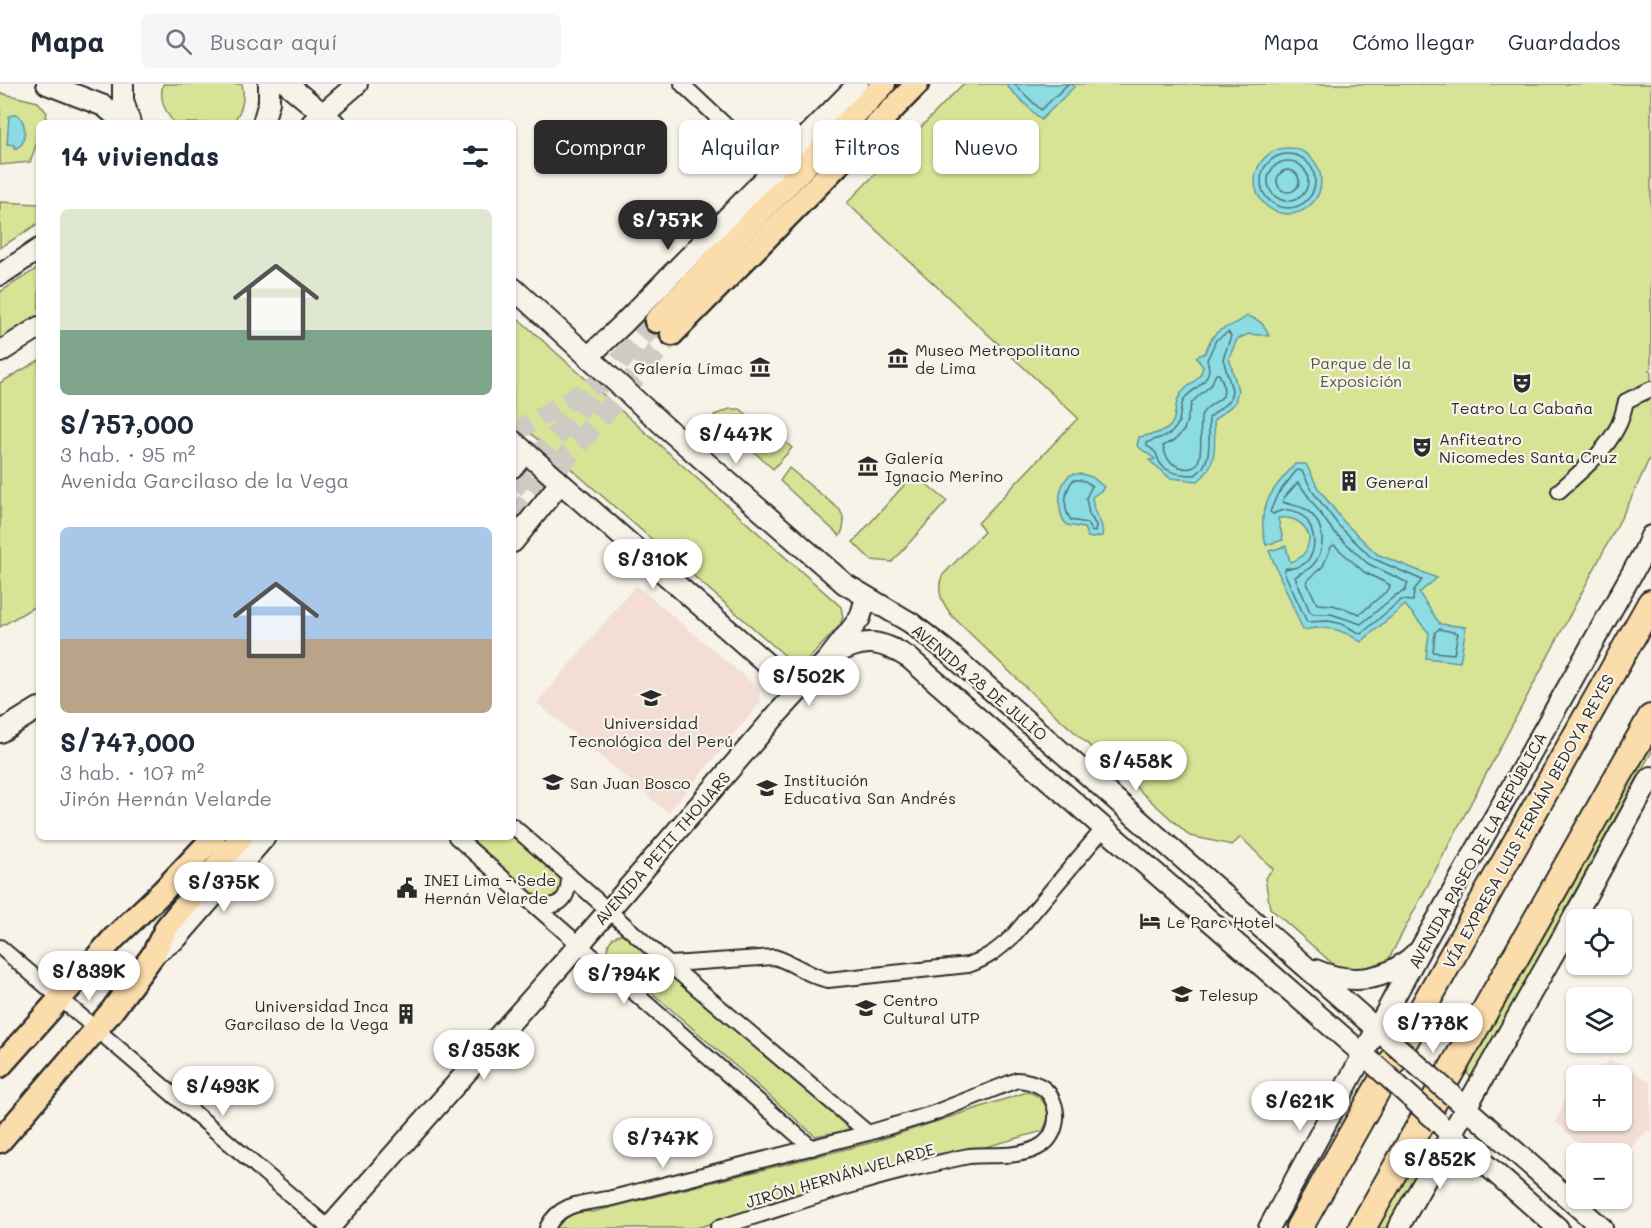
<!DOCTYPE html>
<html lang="es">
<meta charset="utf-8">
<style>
:root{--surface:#fff;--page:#f6f6f7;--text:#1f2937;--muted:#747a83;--line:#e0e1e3;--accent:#2b2b2b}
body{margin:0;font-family:Mali,sans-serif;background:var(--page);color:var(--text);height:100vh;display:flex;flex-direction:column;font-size:22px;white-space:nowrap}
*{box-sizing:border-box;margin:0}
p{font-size:20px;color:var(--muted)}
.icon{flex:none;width:33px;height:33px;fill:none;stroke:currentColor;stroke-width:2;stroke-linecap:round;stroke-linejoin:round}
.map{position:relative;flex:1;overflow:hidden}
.panel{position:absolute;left:36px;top:36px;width:480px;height:720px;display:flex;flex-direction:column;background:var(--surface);border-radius:9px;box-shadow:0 2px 4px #0004}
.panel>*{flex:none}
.banner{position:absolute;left:534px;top:36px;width:570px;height:54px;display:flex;gap:12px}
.fabs{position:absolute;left:1566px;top:825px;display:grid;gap:12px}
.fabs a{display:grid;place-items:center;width:66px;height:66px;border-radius:9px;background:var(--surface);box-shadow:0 2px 4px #0004;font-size:30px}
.price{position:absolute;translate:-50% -51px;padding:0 14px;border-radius:21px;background:#fff;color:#222;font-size:20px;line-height:39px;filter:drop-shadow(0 2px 3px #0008)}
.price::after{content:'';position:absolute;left:50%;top:36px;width:18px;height:14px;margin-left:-9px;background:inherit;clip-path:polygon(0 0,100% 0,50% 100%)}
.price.selected{background:var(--accent);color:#fff}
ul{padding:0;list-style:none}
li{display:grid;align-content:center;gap:12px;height:318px;padding:0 24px}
li span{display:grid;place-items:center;height:186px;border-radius:9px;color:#555}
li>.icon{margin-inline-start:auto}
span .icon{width:108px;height:108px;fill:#fffc;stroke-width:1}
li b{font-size:26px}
h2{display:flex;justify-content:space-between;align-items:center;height:72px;padding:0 24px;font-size:26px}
.chip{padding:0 21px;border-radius:9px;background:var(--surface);box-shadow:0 2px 4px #0004;font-size:21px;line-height:54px}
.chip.selected{background:var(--accent);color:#fff}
header{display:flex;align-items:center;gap:36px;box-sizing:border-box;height:84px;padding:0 30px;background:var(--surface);border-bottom:2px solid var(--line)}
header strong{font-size:28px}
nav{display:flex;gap:33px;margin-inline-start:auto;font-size:21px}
.search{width:420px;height:54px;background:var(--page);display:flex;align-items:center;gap:15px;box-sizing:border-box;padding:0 21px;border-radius:9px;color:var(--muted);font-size:22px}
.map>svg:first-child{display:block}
</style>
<header>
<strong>Mapa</strong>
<div class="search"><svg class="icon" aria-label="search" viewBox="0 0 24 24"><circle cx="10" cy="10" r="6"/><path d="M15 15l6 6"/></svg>Buscar aquí</div>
<nav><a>Mapa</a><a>Cómo llegar</a><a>Guardados</a></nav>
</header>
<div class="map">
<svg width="1651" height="1144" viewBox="0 0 1651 1144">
<rect width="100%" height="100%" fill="#f7f3e8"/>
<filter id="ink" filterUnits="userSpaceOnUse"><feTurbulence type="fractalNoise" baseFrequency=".0167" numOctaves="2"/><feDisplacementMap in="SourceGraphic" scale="12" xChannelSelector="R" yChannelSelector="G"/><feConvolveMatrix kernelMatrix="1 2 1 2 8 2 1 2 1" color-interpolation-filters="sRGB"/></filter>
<g filter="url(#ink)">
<g fill="#f2ded5" fill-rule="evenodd">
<polygon points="636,501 758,604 761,618 668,729 537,619"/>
<path d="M1610 977 1628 983 1651 999V1049L1648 1046 1622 1073V1070L1588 1069 1556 1038 1577 982 1592 988ZM1576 992H1622V1036H1576Z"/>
</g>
<g fill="#d7e496" stroke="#818860" stroke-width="1.5">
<path d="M163 0H242C245 14 242 28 232 39H174C165 28 159 14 163 0Z"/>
<path d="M963 0H1651V284L1649 286 1651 289V371L1630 417 1385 882 1342 888 1270 824 1265 794 1273 785 1241 753 1232 761 1190 752 1041 618 952 532C942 518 936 508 942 492L984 448 978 439 1078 334 847 119Z"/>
<polygon points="0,9 38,18 47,29 44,39 39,39 39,53 30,78 0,81"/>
<polygon points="0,118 39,120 39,139 0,164"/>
<polygon points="39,183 39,232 0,257 0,208"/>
<path d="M513 230 841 523 843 533 840 541 805 579C796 579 790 576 783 570L513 334Z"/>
<polygon points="39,276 39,520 0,543 0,299"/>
<polygon points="730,325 740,325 758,339 772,346 792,364 773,385 714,331"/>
<path d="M789 384 840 426C845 436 845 442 840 452L780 397Z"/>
<polygon points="914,390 947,417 892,478 871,476 853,458"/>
<polygon points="1651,643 1651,669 1472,995 1463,985"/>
<polygon points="513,752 557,791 565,801 561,811 550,817 537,814 469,753"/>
<path d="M624 849 653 874 639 878 633 896 606 872C608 858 610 853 624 849Z"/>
<polygon points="662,884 671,888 851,1046 815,1052 650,907 646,898 651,886"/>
<path d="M1027 1008C1038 1010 1049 1020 1048 1033 1048 1037 1044 1043 1043 1047L696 1144H556C567 1129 576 1127 593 1128L870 1059Z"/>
<polygon points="1425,1052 1436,1061 1391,1144 1373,1144"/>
</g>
<g fill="#8bdce3" stroke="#659599" stroke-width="1.5">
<polygon points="1010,0 1072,0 1074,3 1041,36 1007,2"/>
<path d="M17 30C26 38 26 49 22 60L15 65 14 61 7 60 9 32Z"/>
<circle cx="1288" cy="97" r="33"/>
<path d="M1247 232C1260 236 1264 239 1269 252L1249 250 1237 255 1229 274 1238 306 1235 319 1214 336C1215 358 1218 382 1198 397L1170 394 1149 376 1155 375 1137 362 1139 353C1148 351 1159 350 1167 345 1179 336 1172 323 1180 311 1188 299 1200 298 1203 283L1196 273 1205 269C1217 236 1225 250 1247 232Z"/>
<path d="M1295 380H1306L1318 404 1344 438 1377 470 1437 494 1419 509 1440 540 1466 543 1460 578 1426 574 1429 549 1405 521 1361 558C1342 545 1326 541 1303 546L1269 467 1286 462 1290 478C1303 475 1309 465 1309 452 1303 437 1293 433 1278 434L1283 456 1266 461C1255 423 1272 406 1295 380Z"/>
<path d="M1081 390 1092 393 1104 403 1102 406 1092 413C1093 418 1093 424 1095 428 1099 437 1104 441 1102 452L1093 454 1088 453 1084 444 1067 441C1057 431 1057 405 1067 394 1070 389 1076 390 1081 390Z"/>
</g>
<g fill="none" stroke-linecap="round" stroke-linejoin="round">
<g stroke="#517275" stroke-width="1.5">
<polyline points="1014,0 1041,26 1068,0"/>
<circle cx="1288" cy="97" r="27"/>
<circle cx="1288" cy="97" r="20"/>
<circle cx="1288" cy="97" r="11"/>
<path d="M1228 248 1231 252 1223 275 1232 306 1230 316 1209 334C1208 352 1214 379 1195 391 1184 391 1165 390 1159 377 1155 367 1157 369 1147 362V359C1155 354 1165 354 1172 348 1184 337 1177 325 1185 314 1191 306 1202 302 1206 294 1210 288 1209 281 1207 276L1216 256Z"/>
<path d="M1216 290H1219C1223 296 1225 305 1223 312 1218 318 1206 322 1202 330 1196 343 1213 399 1175 381 1167 377 1165 370 1163 362L1175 356 1184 346 1192 318 1211 301Z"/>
<path d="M1297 386 1302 387 1313 408 1339 442 1372 474 1422 496 1414 506 1413 517 1401 516 1361 550 1342 540 1329 537 1307 538 1284 488 1286 484C1332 488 1316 408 1273 430L1270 428 1277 411Z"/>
<path d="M1073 396C1080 395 1087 397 1092 402L1086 414 1089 430 1096 441 1095 448 1091 447 1087 439 1071 436C1062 425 1065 406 1073 396Z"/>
<path d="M1298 398 1333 447 1367 479 1408 499 1405 507 1396 511 1361 540 1331 530H1313L1310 528 1295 493C1300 489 1306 487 1311 483 1328 466 1325 438 1305 425 1298 421 1289 421 1283 418V415Z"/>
<polygon points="1334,461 1364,488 1390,501 1389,505 1360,530 1333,521 1317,520 1307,499 1308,496 1323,482 1331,463"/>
<polygon points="1439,545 1458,549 1454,570 1433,568 1435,548"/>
</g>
<polyline stroke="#cecbc2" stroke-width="20" stroke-dasharray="20 10" stroke-linecap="butt" points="513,349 602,297"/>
<g stroke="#cecbc2" stroke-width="22" stroke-dasharray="22 11" stroke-linecap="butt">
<polyline points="513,404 602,297 656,237"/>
<polyline points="513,435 672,250"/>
</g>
<g stroke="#2b2b2b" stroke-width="18">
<g id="street">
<polyline points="682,0 773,86"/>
<path d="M1559 407C1580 388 1604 369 1617 344 1622 336 1624 325 1626 317L1651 305"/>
<polyline points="513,742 670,881 868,1049"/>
<polyline points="456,753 812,1064"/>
<path d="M538 824C562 822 569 815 569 791"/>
<polyline points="0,863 329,1144"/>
<path d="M641 914C638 897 642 890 656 881L774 873C793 878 808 892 828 896L968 881C986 875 998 866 1012 853L1104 744"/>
<path d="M547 1144C559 1119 583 1119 608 1115L868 1049 931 1030 1017 996C1030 997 1044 1000 1051 1013 1061 1031 1056 1055 1037 1064 1017 1074 990 1070 969 1072 952 1075 936 1080 920 1083 853 1098 784 1124 718 1144"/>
</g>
</g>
<g stroke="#2b2b2b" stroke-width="24">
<g id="secondary">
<polyline points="47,0 104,22 124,39"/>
<polyline points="123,0 123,16 130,39"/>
<polyline points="287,0 334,39"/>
<polyline points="263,39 269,18 269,0"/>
<polyline points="312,39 357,0"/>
<polyline points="0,191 39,165"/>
<polyline points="513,204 663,341 845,500 911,539 948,568 1389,956"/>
<polyline points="0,268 39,243"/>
<polyline points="588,273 622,241 858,0"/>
<polyline points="513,357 775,587 792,597 810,593"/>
<polyline points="513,383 526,368"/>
<polyline points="513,458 560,399"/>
<path d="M834 571C863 553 881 556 909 574L1373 979"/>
<polyline points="0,648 39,624"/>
<polyline points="153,871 177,854 265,753"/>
<path d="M1315 886C1350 901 1386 898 1415 870"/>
<polyline points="1457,1016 1602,1144"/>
<polyline points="1443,1043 1558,1144"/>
<polyline points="329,1144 579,861 779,628 829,574 860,534 866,514"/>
<polyline points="1269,1144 1421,864 1644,468 1651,452"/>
<polyline points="1398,1144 1582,819 1651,693"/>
</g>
</g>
<g stroke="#2b2b2b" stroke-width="27">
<g id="primary">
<polyline points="656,237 884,0"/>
<polyline points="672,250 917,0"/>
<polyline points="0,982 114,854 163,807 214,753"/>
<polyline points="0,1057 111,928 153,871 167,843 241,753"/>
</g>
</g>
<g stroke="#2b2b2b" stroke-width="30">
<g id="highway">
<polyline points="1299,1144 1651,519"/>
<polyline points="1362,1144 1651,634"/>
</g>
</g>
<use href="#street" stroke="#f7f3e8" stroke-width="14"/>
<use href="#secondary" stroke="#f7f3e8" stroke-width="20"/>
<use href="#primary" stroke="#fbddab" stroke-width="22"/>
<use href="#highway" stroke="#fbddab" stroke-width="26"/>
<g stroke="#2b2b2b" stroke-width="24" stroke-linecap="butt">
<g id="secondary-bridge">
<polyline points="1389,956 1453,1012"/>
<polyline points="1375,981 1438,1038"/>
</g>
</g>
<use href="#secondary-bridge" stroke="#f7f3e8" stroke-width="20"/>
</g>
</g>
<defs>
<g id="museum-bare" transform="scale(1.62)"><path d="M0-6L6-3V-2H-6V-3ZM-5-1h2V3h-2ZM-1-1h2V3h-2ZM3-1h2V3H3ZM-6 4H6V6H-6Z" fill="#2b2b2b" stroke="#f7f3e8" stroke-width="2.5" paint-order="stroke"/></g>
<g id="theatre-bare" transform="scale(1.62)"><path d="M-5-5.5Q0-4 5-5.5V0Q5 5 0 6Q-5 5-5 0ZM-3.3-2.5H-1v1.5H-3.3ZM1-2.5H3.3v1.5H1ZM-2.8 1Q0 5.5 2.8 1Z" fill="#2b2b2b" stroke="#f7f3e8" stroke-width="2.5" paint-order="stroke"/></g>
<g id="building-bare" transform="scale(1.62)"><path d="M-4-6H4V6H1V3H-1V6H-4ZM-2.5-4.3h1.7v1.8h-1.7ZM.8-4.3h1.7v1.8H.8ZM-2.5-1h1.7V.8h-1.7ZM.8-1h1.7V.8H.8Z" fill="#2b2b2b" stroke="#f7f3e8" stroke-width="2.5" paint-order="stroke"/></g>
<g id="university-bare" transform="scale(1.62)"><path d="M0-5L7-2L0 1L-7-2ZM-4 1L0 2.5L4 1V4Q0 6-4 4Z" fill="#2b2b2b" stroke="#f7f3e8" stroke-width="2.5" paint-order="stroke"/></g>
<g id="school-bare" transform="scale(1.62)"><path d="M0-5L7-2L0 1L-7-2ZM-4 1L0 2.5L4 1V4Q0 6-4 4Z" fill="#2b2b2b" stroke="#f7f3e8" stroke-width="2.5" paint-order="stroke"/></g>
<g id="civic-bare" transform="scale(1.62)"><path d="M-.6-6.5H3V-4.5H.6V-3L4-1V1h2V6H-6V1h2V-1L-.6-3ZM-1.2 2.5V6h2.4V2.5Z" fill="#2b2b2b" stroke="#f7f3e8" stroke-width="2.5" paint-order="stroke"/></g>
<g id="hotel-bare" transform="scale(1.62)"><path d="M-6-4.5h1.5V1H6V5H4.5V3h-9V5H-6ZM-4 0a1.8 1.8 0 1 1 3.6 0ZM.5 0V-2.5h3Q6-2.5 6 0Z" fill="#2b2b2b" stroke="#f7f3e8" stroke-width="2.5" paint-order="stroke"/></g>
</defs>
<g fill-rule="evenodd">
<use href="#museum-bare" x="898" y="274"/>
<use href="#museum-bare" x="760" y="283"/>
<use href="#theatre-bare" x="1522" y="299"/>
<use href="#theatre-bare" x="1422" y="363"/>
<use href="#museum-bare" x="868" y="382"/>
<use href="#building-bare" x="1349" y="397"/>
<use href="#university-bare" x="651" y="614"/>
<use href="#school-bare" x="553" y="698"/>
<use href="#school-bare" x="767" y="704"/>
<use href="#civic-bare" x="407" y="804"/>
<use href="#hotel-bare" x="1150" y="837"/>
<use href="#university-bare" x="1182" y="910"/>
<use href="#school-bare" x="866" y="924"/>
<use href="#building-bare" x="406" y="930"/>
</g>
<g text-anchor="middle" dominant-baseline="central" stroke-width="4.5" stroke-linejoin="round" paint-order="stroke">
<g font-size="16" fill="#2b2b2b" stroke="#f7f3e8" text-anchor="start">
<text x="915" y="265">Museo Metropolitano<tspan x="915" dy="18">de Lima</tspan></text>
<text x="743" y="283" text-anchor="end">Galería Límac</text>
<text x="1522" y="323" text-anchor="middle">Teatro La Cabaña</text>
<text x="1439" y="354">Anfiteatro<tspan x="1439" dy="18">Nicomedes Santa Cruz</tspan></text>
<text x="885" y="373">Galería<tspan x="885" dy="18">Ignacio Merino</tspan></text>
<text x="1366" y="397">General</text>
<text x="651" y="638" text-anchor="middle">Universidad<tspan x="651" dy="18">Tecnológica del Perú</tspan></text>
<text x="784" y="695">Institución<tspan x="784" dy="18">Educativa San Andrés</tspan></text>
<text x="570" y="698">San Juan Bosco</text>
<text x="424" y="795">INEI Lima - Sede<tspan x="424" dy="18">Hernán Velarde</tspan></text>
<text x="1167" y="837">Le Parc Hotel</text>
<text x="1199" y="910">Telesup</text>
<text x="883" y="915">Centro<tspan x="883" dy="18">Cultural UTP</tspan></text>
<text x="389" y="921" text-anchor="end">Universidad Inca<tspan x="389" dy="18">Garcilaso de la Vega</tspan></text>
</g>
<g font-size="16" fill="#565946" stroke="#f7f3e8">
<text x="1361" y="278">Parque de la<tspan x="1361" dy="18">Exposición</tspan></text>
</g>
<g font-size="16" fill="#2b2b2b" stroke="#f7f3e8">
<text transform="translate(980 598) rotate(40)">AVENIDA 28 DE JULIO</text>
<text transform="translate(1528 737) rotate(-61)">VÍA EXPRESA LUIS FERNÁN BEDOYA REYES</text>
<text transform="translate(662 764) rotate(-49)">AVENIDA PETIT THOUARS</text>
<text transform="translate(1477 766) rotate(-61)">AVENIDA PASEO DE LA REPÚBLICA</text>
<text transform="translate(840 1091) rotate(-16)">JIRÓN HERNÁN VELARDE</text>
</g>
</g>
</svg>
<div class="fabs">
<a><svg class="icon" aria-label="locate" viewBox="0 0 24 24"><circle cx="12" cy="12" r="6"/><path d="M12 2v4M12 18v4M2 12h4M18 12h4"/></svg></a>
<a><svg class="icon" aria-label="layers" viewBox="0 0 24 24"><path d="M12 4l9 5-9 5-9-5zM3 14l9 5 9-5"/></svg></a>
<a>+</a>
<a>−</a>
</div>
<b class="price selected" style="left:668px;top:167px">S/757K</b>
<b class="price" style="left:736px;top:381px">S/447K</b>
<b class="price" style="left:653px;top:506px">S/310K</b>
<b class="price" style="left:809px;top:623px">S/502K</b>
<b class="price" style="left:1136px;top:708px">S/458K</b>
<b class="price" style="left:224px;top:829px">S/375K</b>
<b class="price" style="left:89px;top:918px">S/839K</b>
<b class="price" style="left:624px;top:921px">S/794K</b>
<b class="price" style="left:1433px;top:970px">S/778K</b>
<b class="price" style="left:484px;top:997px">S/353K</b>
<b class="price" style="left:223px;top:1033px">S/493K</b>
<b class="price" style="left:1300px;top:1048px">S/621K</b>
<b class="price" style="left:663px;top:1085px">S/747K</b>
<b class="price" style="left:1440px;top:1106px">S/852K</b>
<div class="banner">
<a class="chip selected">Comprar</a>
<a class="chip">Alquilar</a>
<a class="chip">Filtros</a>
<a class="chip">Nuevo</a>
</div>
<section class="panel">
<h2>14 viviendas<svg class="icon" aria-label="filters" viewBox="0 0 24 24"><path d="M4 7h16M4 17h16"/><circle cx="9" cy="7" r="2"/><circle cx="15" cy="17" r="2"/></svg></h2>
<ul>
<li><span style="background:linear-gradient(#dfe7d0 65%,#7fa58c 0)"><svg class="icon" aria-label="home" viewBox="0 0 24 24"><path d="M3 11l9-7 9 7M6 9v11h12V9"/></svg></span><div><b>S/757,000</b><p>3 hab. · 95 m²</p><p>Avenida Garcilaso de la Vega</p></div></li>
<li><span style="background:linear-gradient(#a9c7e8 60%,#b9a48a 0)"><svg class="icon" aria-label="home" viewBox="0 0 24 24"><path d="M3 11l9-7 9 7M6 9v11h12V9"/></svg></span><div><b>S/747,000</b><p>3 hab. · 107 m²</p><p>Jirón Hernán Velarde</p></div></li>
</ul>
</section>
</div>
